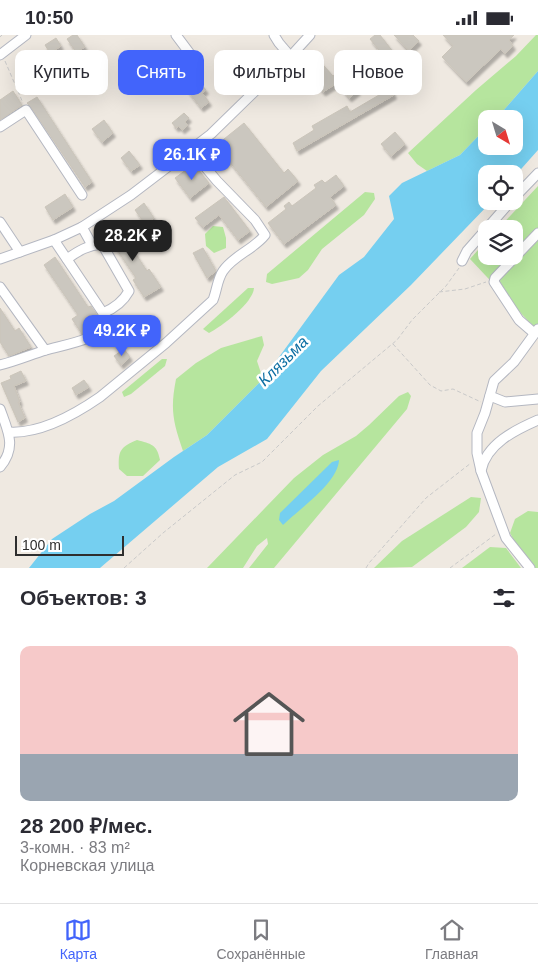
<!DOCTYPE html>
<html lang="ru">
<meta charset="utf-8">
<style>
:root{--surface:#fff;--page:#f2f2f3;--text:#2b2b33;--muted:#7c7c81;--line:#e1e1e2;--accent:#4264fb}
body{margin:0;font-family:Arial,sans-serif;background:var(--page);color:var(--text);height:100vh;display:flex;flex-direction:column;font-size:19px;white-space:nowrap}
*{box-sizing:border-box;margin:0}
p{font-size:16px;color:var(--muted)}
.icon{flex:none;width:28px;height:28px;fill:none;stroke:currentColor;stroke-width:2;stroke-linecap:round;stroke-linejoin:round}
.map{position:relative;height:533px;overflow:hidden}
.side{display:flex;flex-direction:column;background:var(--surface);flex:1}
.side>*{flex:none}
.hud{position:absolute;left:15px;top:15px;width:509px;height:45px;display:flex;gap:10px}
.needle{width:32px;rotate:142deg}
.controls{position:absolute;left:478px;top:75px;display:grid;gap:10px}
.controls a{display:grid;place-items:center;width:45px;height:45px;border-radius:10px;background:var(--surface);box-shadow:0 5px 20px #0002;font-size:25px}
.scale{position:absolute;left:15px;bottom:12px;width:109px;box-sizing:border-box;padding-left:5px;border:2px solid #2e2e2e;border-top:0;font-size:14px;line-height:18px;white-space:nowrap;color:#2e2e2e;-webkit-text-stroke:4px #fff;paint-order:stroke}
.price{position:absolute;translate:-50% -42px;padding:0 11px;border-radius:10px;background:var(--accent);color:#fff;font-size:16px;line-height:32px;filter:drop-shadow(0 1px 2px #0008)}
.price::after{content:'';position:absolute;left:50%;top:30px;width:15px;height:11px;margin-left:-8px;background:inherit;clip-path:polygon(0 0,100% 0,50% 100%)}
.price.selected{background:#222;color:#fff}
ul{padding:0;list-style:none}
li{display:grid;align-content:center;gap:10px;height:265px;padding:0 20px}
li span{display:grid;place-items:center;height:155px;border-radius:10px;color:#555}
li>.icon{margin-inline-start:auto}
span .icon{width:90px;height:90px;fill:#fffc;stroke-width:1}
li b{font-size:21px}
h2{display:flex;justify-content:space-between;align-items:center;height:60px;padding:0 20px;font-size:21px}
.tag{padding:0 18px;border-radius:10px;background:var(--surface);box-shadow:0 5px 20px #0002;font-size:18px;line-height:45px}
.tag.selected{background:var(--accent);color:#fff}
.status{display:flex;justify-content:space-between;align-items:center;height:35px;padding:0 25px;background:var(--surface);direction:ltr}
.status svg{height:14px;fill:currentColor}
.menu{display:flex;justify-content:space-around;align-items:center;height:70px;border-top:1px solid var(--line);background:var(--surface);font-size:14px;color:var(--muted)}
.menu a{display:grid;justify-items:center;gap:2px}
.menu .selected{color:var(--accent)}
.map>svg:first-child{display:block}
</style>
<div class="status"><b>10:50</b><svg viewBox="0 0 49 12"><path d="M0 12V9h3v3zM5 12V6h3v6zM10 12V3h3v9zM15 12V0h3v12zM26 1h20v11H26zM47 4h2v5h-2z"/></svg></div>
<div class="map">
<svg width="538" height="533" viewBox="0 0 538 533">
<defs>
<filter id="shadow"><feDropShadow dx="2.5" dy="4" stdDeviation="1" flood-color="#0004"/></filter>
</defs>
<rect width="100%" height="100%" fill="#efe9e1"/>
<g fill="#b6e59e">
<polygon points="536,0 538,0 538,36 496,84 486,84 486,93 460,120 427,136 417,129 408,118 476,55 516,21"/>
<polygon points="538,151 538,290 534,292 470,224 486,206 486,221 514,221 514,194 498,194"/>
<polygon points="365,157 374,158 375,164 364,180 322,214 308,235 299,243 272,249 266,247 267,239"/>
<polygon points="213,191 223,192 226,203 226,213 214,218 206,211 205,199"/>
<path d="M248 253H254C253 268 222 291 209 298L203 294Z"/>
<path d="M262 301 264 310 257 326 263 344 207 400 183 416C173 386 170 375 176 344L196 328 221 313Z"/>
<polygon points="162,324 167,324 165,331 131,359 124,362 122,357"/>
<polygon points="408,357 411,361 407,374 274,533 249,533 268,509 267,503 257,511 243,533 207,533 294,443 323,420 356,401 369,390 399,361"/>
<path d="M137 405C151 409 157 409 160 425L143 441H127L119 434C118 416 120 412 137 405Z"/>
<polygon points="471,462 481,463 479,477 466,492 412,532 374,533 402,506"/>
<polygon points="528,476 538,477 538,533 535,533 518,513 510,498 515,484"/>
<polygon points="490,512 506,513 521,533 462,533"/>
</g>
<g fill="#75cff0">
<polygon points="538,36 538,115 514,142 514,139 486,139 486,166 492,166 411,250 321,336 267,404 218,432 100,533 29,533 52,504 90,479 114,466 174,422 207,400 263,344 339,240 364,222 394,184 389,161 402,148 460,120 486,93 486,111 514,111 514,84 496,84"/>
<path d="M339 425C338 448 299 474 283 490L279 485 280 478 332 427Z"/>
</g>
<g fill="#cbc7bf" stroke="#cbc5ba" filter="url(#shadow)">
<polygon points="73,0 77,0 85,12 76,17 67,4"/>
<polygon points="375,0 380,0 394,18 386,24 370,4"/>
<polygon points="394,0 413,0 419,6 409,16"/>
<polygon points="443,0 514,0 509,5 513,11 505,19 501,14 466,47 442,22 453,11"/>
<polygon points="56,3 61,11 50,18 45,10"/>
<polygon points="316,22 333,41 341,35 358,56 349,63 337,48 323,57 310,41 305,45 299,37"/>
<polygon points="78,31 85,42 68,54 61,43"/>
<polygon points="195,49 197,53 201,49 206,55 202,58 209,67 201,73 187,55"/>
<polygon points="391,53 394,60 297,116 293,108 314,95 312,91 347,71 350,77"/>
<polygon points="13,56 22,70 0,85 0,65"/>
<polygon points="37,62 92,147 85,152 31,72 27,68"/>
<polygon points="184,78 189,83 185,87 188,90 182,95 179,91 176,93 172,88"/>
<polygon points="104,85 113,98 102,107 92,94"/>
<polygon points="244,88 284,138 288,134 298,146 266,172 224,120 212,130 204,120"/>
<polygon points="395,97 405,109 391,121 381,109"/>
<polygon points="129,116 140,130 131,136 121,123"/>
<polygon points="194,129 209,148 190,163 175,143"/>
<polygon points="336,140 344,151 330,162 336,170 284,209 268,188 286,174 284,171 289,167 292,171 316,153 314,150 322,145 325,148"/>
<polygon points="65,159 73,172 53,185 45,172"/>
<polygon points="224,162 250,196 238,205 219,180 203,192 195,183"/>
<polygon points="144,168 154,183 145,189 135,175"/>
<polygon points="116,189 147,236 149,234 161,252 144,262 133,245 136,243 105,197"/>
<polygon points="203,213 216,236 207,243 193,218"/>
<polygon points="55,222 88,272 91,271 101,286 95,292 82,299 72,284 78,280 44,230"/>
<polygon points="0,273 15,296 19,293 31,312 9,321 0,307"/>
<polygon points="124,314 130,322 121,330 114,321"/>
<polygon points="21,336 26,346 14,351 20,367 18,367 25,383 18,387 1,348 11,344 10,341"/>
<polygon points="84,345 89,352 76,360 72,353"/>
</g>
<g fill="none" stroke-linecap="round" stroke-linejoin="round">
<g stroke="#b4b7c1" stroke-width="11">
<g id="minor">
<polyline points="176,0 191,20"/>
<polyline points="274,0 279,8 291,22"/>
<polyline points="0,20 26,0"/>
<polyline points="0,92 26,75 82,160"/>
<polyline points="514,163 538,138"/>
<polyline points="0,187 20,217"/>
<polyline points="82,192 92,210"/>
<polyline points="0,224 54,205 82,192 131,160 211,99 289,23 310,0"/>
<path d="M67 224C78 216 88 210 102 209L129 256C123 267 115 273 103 278"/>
<polyline points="462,226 467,216 511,166"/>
<polyline points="0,252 45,315"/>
<polyline points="534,298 519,285 494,247 495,243 538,198"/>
<path d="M0 330C16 326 30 320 46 315 62 310 103 305 108 285L103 278 54 205"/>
<polyline points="490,361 505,367 538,364"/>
<path d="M0 374C8 396 17 412 0 432"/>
<path d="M9 397C40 399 74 380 100 362L166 308 213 265C217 255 217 245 223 236 234 220 253 215 265 200L255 185 217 146 191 115"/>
<path d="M481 436C486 409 515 395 538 385"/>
<polyline points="530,533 506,503 481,436 477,418 477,398 485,378 494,346 514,327 538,294"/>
</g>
</g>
<g stroke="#c9c9c9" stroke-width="1" stroke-dasharray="4 2.5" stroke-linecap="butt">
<polyline points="0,2 2,0"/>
<polyline points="5,26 23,68"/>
<polyline points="439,257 465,254 486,247"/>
<polyline points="393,309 430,350 441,356 453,354 481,367"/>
<polyline points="124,533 163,498 235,440 262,427 318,371 397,305 412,285 446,251 459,233"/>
<polyline points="366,533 369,528 426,463 471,428"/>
<polyline points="450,533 496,499"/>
</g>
<use href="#minor" stroke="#fff" stroke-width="9"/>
</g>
<g text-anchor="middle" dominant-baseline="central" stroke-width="5" stroke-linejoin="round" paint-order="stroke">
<g font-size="16" font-style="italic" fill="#0d6fa3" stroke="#fff">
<text transform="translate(283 326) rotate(-45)">Клязьма</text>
</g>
</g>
</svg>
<div class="controls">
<a><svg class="needle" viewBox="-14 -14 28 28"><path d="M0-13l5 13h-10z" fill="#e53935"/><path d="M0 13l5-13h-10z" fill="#7c7c81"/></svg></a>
<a><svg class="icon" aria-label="locate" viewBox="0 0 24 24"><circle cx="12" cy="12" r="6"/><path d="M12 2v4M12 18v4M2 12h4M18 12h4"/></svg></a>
<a><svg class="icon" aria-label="layers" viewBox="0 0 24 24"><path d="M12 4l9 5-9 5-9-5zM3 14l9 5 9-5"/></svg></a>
</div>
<div class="scale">100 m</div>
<b class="price" style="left:192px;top:146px">26.1K ₽</b>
<b class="price selected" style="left:133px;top:227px">28.2K ₽</b>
<b class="price" style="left:122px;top:322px">49.2K ₽</b>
<div class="hud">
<a class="tag">Купить</a>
<a class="tag selected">Снять</a>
<a class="tag">Фильтры</a>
<a class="tag">Новое</a>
</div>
</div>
<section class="side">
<h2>Объектов: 3<svg class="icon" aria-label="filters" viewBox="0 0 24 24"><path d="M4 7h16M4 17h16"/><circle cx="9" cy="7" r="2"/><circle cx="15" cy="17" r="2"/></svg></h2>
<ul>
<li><span style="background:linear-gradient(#f6c9c9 70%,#9aa5b1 0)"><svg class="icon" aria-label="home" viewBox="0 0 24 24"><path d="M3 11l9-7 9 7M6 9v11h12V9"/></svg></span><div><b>28 200 ₽/мес.</b><p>3-комн. · 83 m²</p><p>Корневская улица</p></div></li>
</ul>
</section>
<nav class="menu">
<a class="selected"><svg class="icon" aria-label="map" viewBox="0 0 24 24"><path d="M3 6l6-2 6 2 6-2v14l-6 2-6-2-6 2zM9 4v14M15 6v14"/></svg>Карта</a>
<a><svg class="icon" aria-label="saved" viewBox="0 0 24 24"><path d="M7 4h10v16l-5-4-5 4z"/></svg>Сохранённые</a>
<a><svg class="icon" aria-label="home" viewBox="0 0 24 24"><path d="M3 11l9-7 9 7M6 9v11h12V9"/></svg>Главная</a>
</nav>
